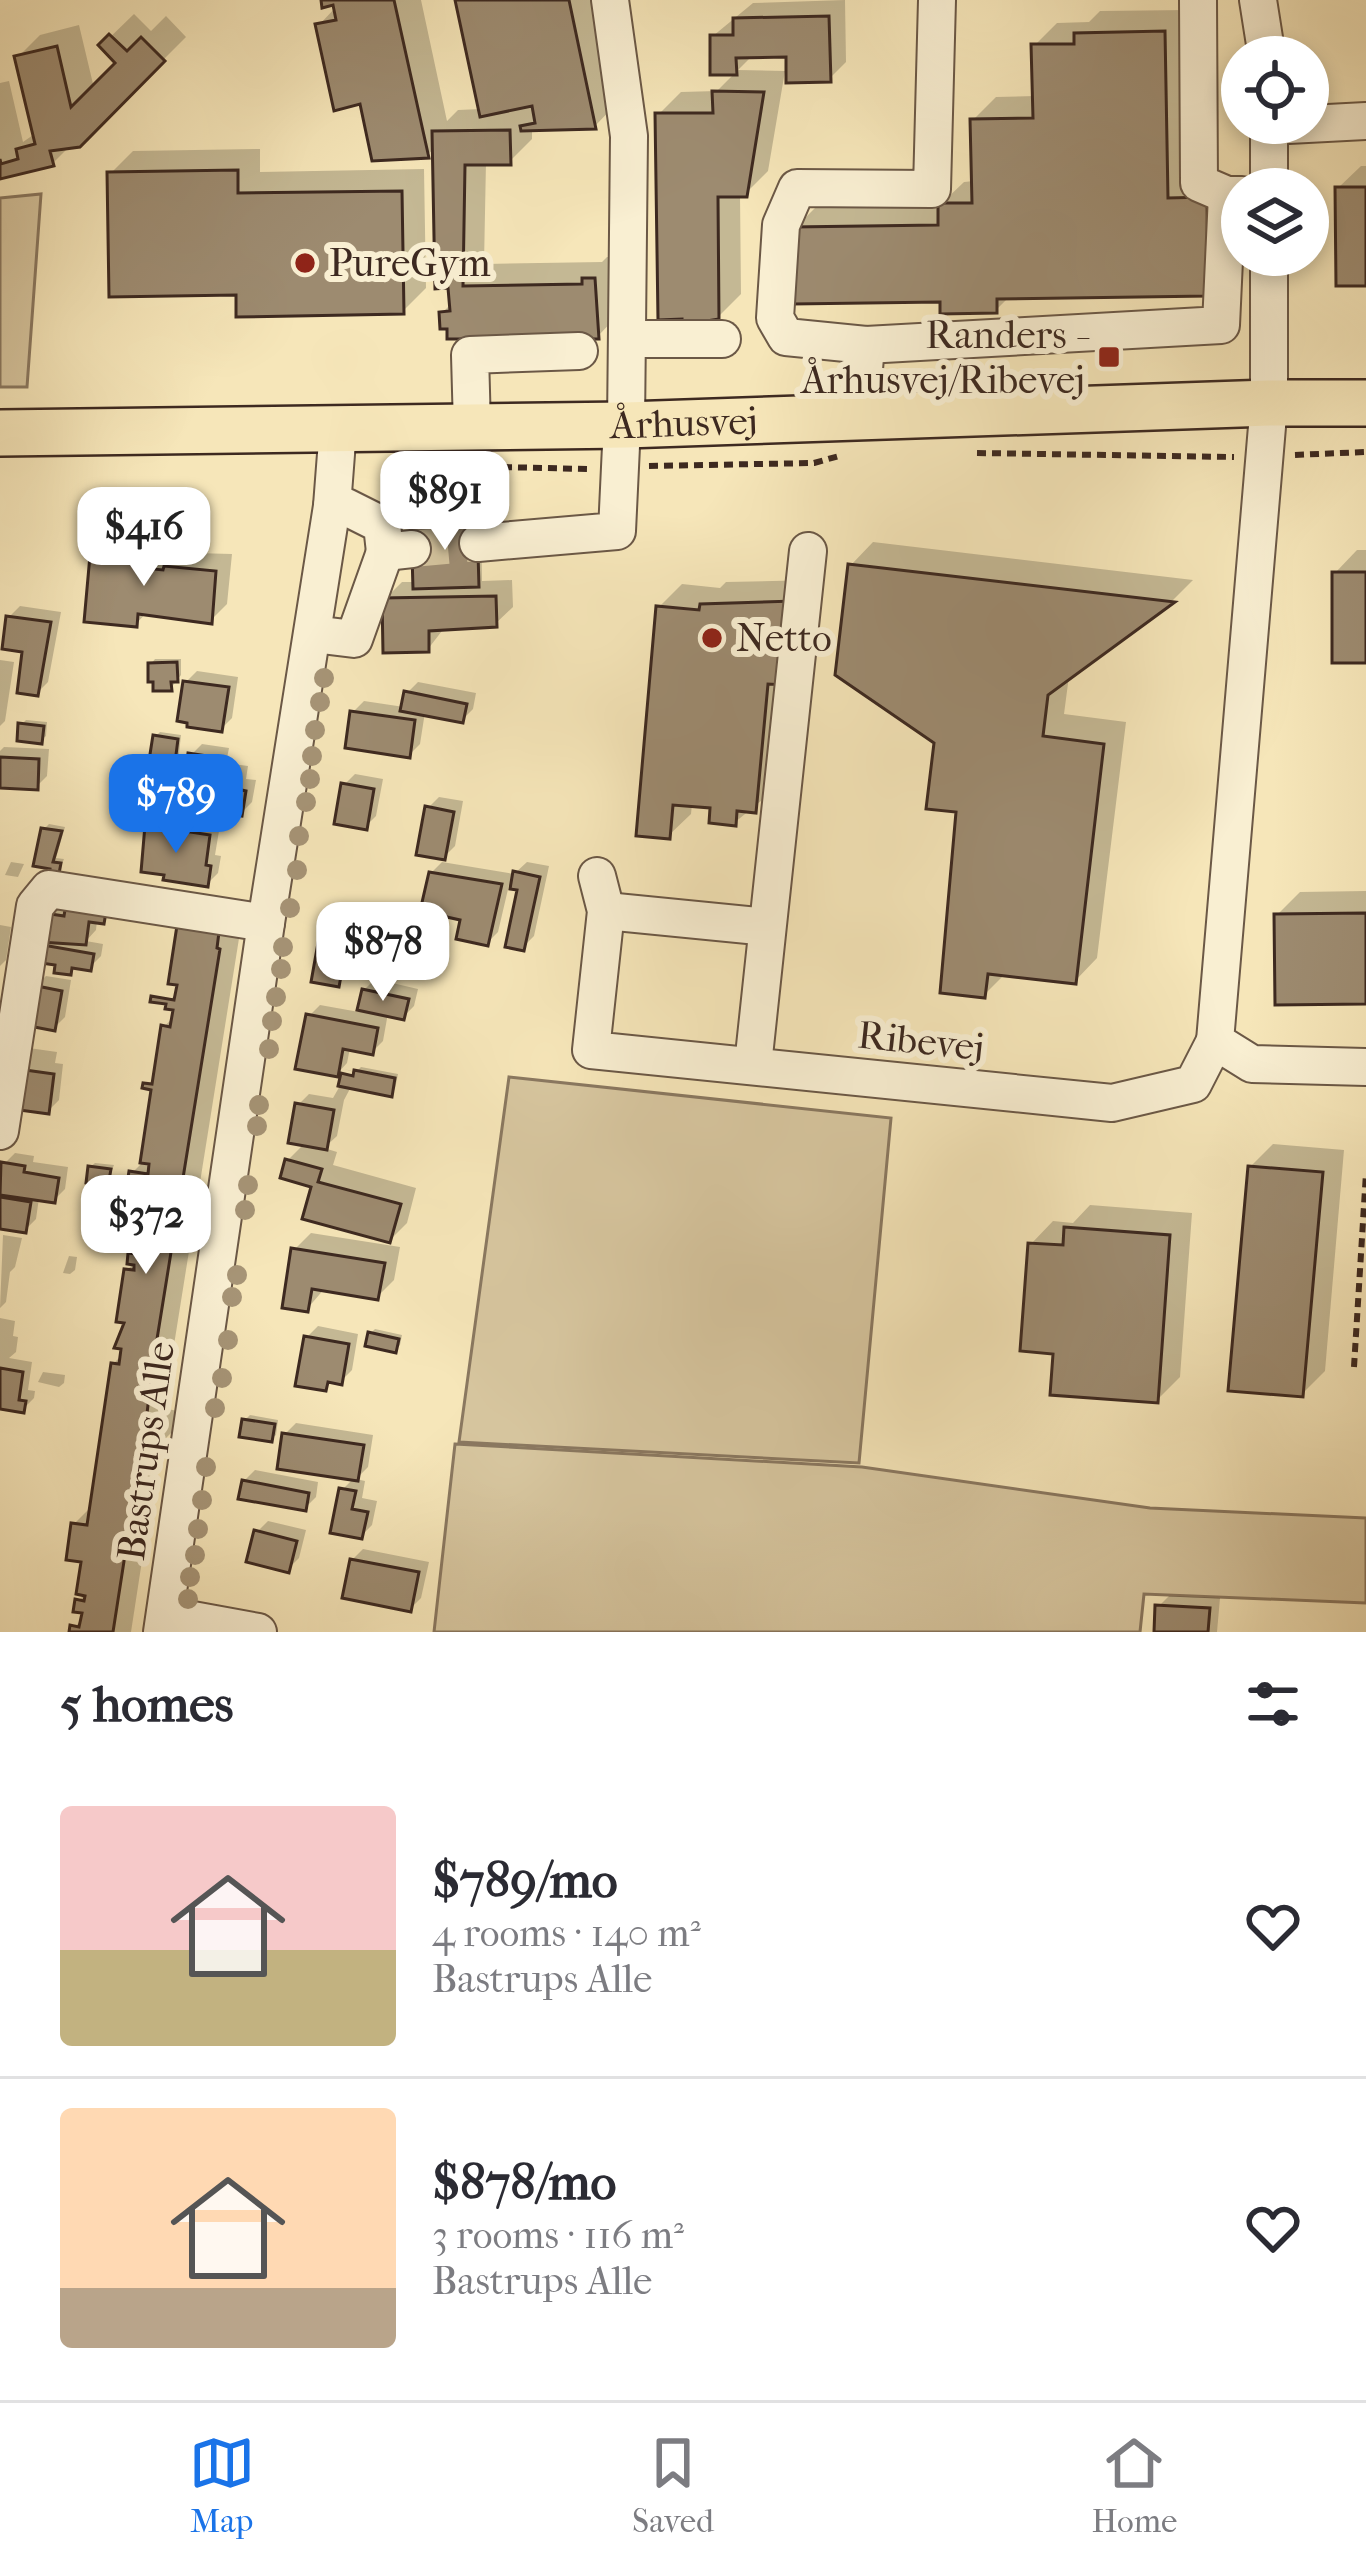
<!DOCTYPE html>
<meta charset="utf-8">
<style>
:root{--surface:#fff;--page:#f2f2f3;--text:#2b2b33;--muted:#7c7c81;--line:#e1e1e2;--accent:#1a73e8}
body{margin:0;font-family:"IM FELL French Canon",serif;background:var(--page);color:var(--text);height:100vh;display:flex;flex-direction:column;font-size:45px;white-space:nowrap}
*{box-sizing:border-box;margin:0}
p{font-size:39px;color:var(--muted)}
.icon{flex:none;width:66px;height:66px;fill:none;stroke:currentColor;stroke-width:2;stroke-linecap:round;stroke-linejoin:round}
.map{position:relative;height:1632px;overflow:hidden}
.details{display:flex;flex-direction:column;background:var(--surface);flex:1}
.details>*{flex:none}
.controls{position:absolute;left:1221px;top:36px;display:grid;gap:24px}
.controls a{display:grid;place-items:center;width:108px;height:108px;border-radius:50%;background:var(--surface);box-shadow:0 6px 18px #0003;font-size:60px}
.price{position:absolute;translate:-50% -102px;padding:0 27px;border-radius:24px;background:#fff;color:#222;font-size:39px;line-height:78px;filter:drop-shadow(0 3px 6px #0008)}
.price::after{content:'';position:absolute;left:50%;top:72px;width:36px;height:27px;margin-left:-18px;background:inherit;clip-path:polygon(0 0,100% 0,50% 100%)}
.price.selected{background:var(--accent);color:#fff}
ul{padding:0;list-style:none}
li{display:flex;align-items:center;gap:36px;height:300px;padding:0 60px}
li+li{border-top:3px solid var(--line)}
li span{display:grid;place-items:center;flex:none;width:336px;height:240px;border-radius:12px;color:#555}
li>.icon{margin-inline-start:auto}
span .icon{width:144px;height:144px;fill:#fffc;stroke-width:1}
li b{font-size:51px}
h2{display:flex;justify-content:space-between;align-items:center;height:144px;padding:0 60px;font-size:51px}
.dock{display:flex;justify-content:space-around;align-items:center;height:168px;border-top:3px solid var(--line);background:var(--surface);font-size:33px;color:var(--muted)}
.dock a{display:grid;justify-items:center;gap:6px}
.dock .selected{color:var(--accent)}
.map>svg:first-child{display:block}
</style>
<div class="map">
<svg width="1366" height="1632" viewBox="0 0 1366 1632">
<rect width="100%" height="100%" fill="#f6e6b9"/>
<filter id="stains"><feTurbulence type="fractalNoise" baseFrequency=".00167" numOctaves="4"/><feColorMatrix values="0 0 0 0 .2 0 0 0 0 .09 0 0 0 0 .02 0 0 0 .5 -.17"/></filter>
<radialGradient id="worn" r=".72"><stop offset=".6" stop-color="#630" stop-opacity="0"/><stop offset="1" stop-color="#630" stop-opacity=".3"/></radialGradient>
<g fill="#d7c69f" stroke="#8a7860" stroke-width="3">
<polygon points="41,194 27,387 0,387 0,198"/>
<polygon points="509,1077 891,1118 859,1463 459,1442"/>
<polygon points="455,1444 862,1467 1150,1508 1366,1518 1366,1603 1144,1594 1140,1632 434,1632"/>
</g>
<g fill="#0003">
<polygon points="324,0 421,0 447,121 458,110 481,109 459,0 596,0 617,103 595,126 532,128 532,139 509,162 486,162 484,264 602,262 607,257 616,257 620,313 598,336 442,313 452,303 436,147 427,155 362,100 319,25 336,7 335,1"/>
<polygon points="845,0 846,62 829,79 789,54 753,55 738,70 785,71 768,171 745,194 740,194 741,294 718,317 658,115 681,92 717,91 736,72 713,36 753,3"/>
<polygon points="1187,10 1189,176 1228,176 1229,270 1010,296 996,310 943,299 795,228 818,205 942,203 964,182 974,181 973,120 996,97 1035,96 1034,46 1057,23 1089,22 1100,11"/>
<polygon points="134,14 151,31 166,16 186,37 79,144 71,145 52,164 0,176 0,83 9,81 23,142 36,133 18,57 40,35 79,25 94,88 119,63 102,45"/>
<polygon points="260,149 260,172 424,169 426,288 403,311 110,174 133,151"/>
<polygon points="1361,166 1366,166 1366,283 1338,188"/>
<polygon points="481,515 482,581 512,580 513,607 495,624 445,627 428,649 385,599 402,582 416,582 414,521 419,516"/>
<polygon points="111,528 160,532 158,552 232,554 227,604 210,621 147,612 136,624 94,545"/>
<polygon points="873,542 1193,580 1173,600 1069,676 1064,714 1126,722 1097,958 1075,981 1006,973 984,995 959,810 937,741 851,565"/>
<polygon points="1357,550 1366,550 1366,660 1335,573"/>
<polygon points="815,580 778,787 734,823 713,806 692,804 691,814 668,836 659,607 682,584 720,588 726,582"/>
<polygon points="20,606 61,612 48,682 37,693 26,649 9,617"/>
<polygon points="155,659 181,659 181,675 171,688 151,664"/>
<polygon points="0,660 14,662 5,721 0,726"/>
<polygon points="197,671 238,677 232,718 221,729 186,682"/>
<polygon points="418,682 476,693 473,709 462,720 425,712 420,744 409,755 353,712 364,701 404,707 407,693"/>
<polygon points="26,720 47,722 46,736 41,740 21,725"/>
<polygon points="160,732 181,735 178,763 173,768 155,737"/>
<polygon points="202,744 229,748 226,763 248,766 246,779 256,780 252,802 241,813 180,783 188,774 191,755"/>
<polygon points="4,747 49,749 47,776 36,787 0,785 0,751"/>
<polygon points="355,774 383,779 376,816 365,827 344,785"/>
<polygon points="439,797 463,801 455,846 444,857 428,808"/>
<polygon points="159,816 220,825 215,855 221,856 218,873 207,884 148,827"/>
<polygon points="49,824 65,827 56,858 64,859 57,876 52,875 44,829"/>
<polygon points="11,862 24,864 18,877 5,875"/>
<polygon points="442,862 514,874 527,862 549,866 534,936 523,947 520,888 509,885 498,932 487,943 431,873"/>
<polygon points="1366,891 1366,1001 1277,915 1300,892"/>
<polygon points="58,904 114,910 103,921 97,920 96,930 86,941 103,944 101,956 90,967 76,965 70,972 46,946 52,940 47,915"/>
<polygon points="181,921 241,926 174,1345 167,1409 178,1411 176,1428 160,1444 131,1632 72,1632 84,1615 78,1601 86,1593 85,1560 74,1524 93,1505 113,1364 123,1354 127,1270 135,1262 131,1254 139,1245 139,1196 132,1173 144,1161 164,1027 175,1015 170,1000 179,992"/>
<polygon points="0,925 11,927 6,960 0,966"/>
<polygon points="332,933 355,937 349,973 338,984 321,944"/>
<polygon points="46,976 71,980 65,1017 54,1028 35,987"/>
<polygon points="375,979 418,989 414,1006 403,1017 388,1013 383,1041 372,1052 350,1048 347,1063 337,1074 309,1016 320,1005 359,1012 364,990"/>
<polygon points="29,1048 57,1052 55,1063 63,1064 59,1100 48,1111 15,1106"/>
<polygon points="361,1067 398,1074 395,1089 391,1093 352,1085 344,1100 337,1136 324,1148 337,1152 333,1165 416,1188 407,1223 390,1240 288,1160 305,1143 298,1105 309,1094 333,1098 341,1084 368,1076 344,1069 356,1072"/>
<polygon points="1273,1144 1344,1150 1325,1371 1302,1394 1250,1167"/>
<polygon points="15,1153 34,1156 33,1162 68,1167 65,1189 54,1200 39,1198 36,1219 25,1230 0,1226 0,1198 5,1193 4,1164"/>
<polygon points="95,1163 114,1165 107,1183 90,1167"/>
<polygon points="1090,1205 1192,1213 1180,1377 1157,1400 1057,1351 1031,1244 1053,1221 1073,1223"/>
<polygon points="311,1233 400,1247 394,1280 377,1297 325,1288 307,1309 294,1250"/>
<polygon points="3,1235 22,1238 15,1267 10,1272 6,1302 0,1308"/>
<polygon points="69,1256 77,1257 75,1270 70,1274 63,1273"/>
<polygon points="0,1318 15,1321 13,1336 18,1337 16,1352 9,1358 32,1362 28,1390 35,1391 34,1398 23,1409 0,1406"/>
<polygon points="318,1326 358,1334 352,1370 341,1381 333,1380 325,1388 307,1337"/>
<polygon points="375,1329 402,1335 400,1345 395,1350 370,1334"/>
<polygon points="43,1372 65,1375 64,1383 59,1387 38,1382"/>
<polygon points="250,1415 278,1420 276,1435 271,1439 245,1420"/>
<polygon points="296,1423 373,1435 368,1467 356,1479 365,1481 362,1498 377,1501 372,1525 361,1536 342,1490 355,1477 285,1434"/>
<polygon points="255,1470 318,1482 316,1497 305,1508 244,1481"/>
<polygon points="268,1521 306,1530 299,1558 288,1569 257,1532"/>
<polygon points="363,1549 429,1562 421,1598 410,1609 352,1560"/>
<polygon points="1169,1596 1220,1598 1217,1632 1157,1632 1158,1607"/>
</g>
<g fill="#9d8b70" stroke="#3d2920" stroke-width="3">
<polygon points="321,0 394,0 429,158 372,161 360,104 334,111 315,24 336,20 333,5 322,8"/>
<polygon points="455,0 569,0 596,129 521,131 520,126 535,123 532,106 480,117"/>
<polygon points="829,16 831,82 786,83 786,57 736,58 737,75 710,75 710,35 733,35 733,18"/>
<polygon points="1165,31 1168,198 1207,197 1208,296 997,299 997,313 940,314 940,302 793,304 792,227 938,225 938,203 972,203 970,119 1033,118 1031,44 1074,44 1074,33"/>
<polygon points="109,34 127,51 141,37 165,61 80,147 50,151 54,166 0,179 0,159 1,164 18,159 16,149 35,144 14,56 57,46 71,107 115,63 98,45"/>
<polygon points="712,91 764,92 747,197 718,197 719,319 682,325 682,319 658,320 655,113 713,113"/>
<polygon points="510,130 511,165 465,165 463,286 582,284 582,278 595,278 599,339 447,339 447,329 440,329 439,312 450,311 448,288 435,289 432,131"/>
<polygon points="238,170 238,193 402,191 404,314 236,317 236,295 109,297 107,172"/>
<polygon points="1335,187 1366,187 1366,286 1336,286"/>
<polygon points="477,518 479,587 413,589 411,519"/>
<polygon points="91,544 144,548 142,568 163,570 164,566 216,571 212,624 138,614 137,627 84,622"/>
<polygon points="848,564 1175,602 1048,695 1043,736 1104,744 1076,984 988,974 985,998 940,993 956,812 926,809 934,743 835,675"/>
<rect x="1332" y="572" width="34" height="91"/>
<polygon points="496,596 497,627 429,631 429,652 383,653 382,598"/>
<polygon points="794,601 786,685 768,684 756,813 737,811 736,826 709,823 710,808 673,805 670,839 636,836 656,606 699,610 700,604"/>
<polygon points="6,616 51,622 38,696 17,693 22,652 2,649"/>
<polygon points="177,662 178,682 171,682 172,691 153,691 153,682 148,682 148,663"/>
<polygon points="183,681 229,687 222,732 187,727 187,723 177,721"/>
<polygon points="404,691 467,704 463,723 400,711"/>
<polygon points="350,711 415,720 410,758 345,748"/>
<polygon points="18,723 44,726 42,744 17,741"/>
<polygon points="153,735 178,739 174,771 148,767"/>
<polygon points="188,753 220,758 217,773 239,777 237,789 246,791 242,816 206,811 208,801 174,796 177,781 184,782"/>
<polygon points="0,757 39,759 38,790 0,788"/>
<polygon points="341,783 374,789 367,830 334,824"/>
<polygon points="425,806 454,812 445,860 416,855"/>
<polygon points="145,825 210,835 206,865 211,866 208,887 163,880 164,875 141,872"/>
<polygon points="41,828 62,831 53,862 61,863 58,879 49,878 50,869 33,866"/>
<polygon points="513,871 540,877 524,951 505,947 517,890 510,889"/>
<polygon points="429,872 502,884 488,946 456,939 460,920 420,911"/>
<polygon points="66,904 106,912 104,924 89,922 86,945 40,942 44,913 64,916"/>
<polygon points="1366,913 1366,1004 1275,1005 1274,914"/>
<polygon points="178,919 220,924 217,948 220,949 152,1370 145,1431 157,1433 154,1454 141,1452 113,1632 69,1632 70,1625 79,1627 82,1613 73,1612 75,1599 84,1601 85,1596 76,1594 81,1562 66,1560 71,1523 87,1525 111,1363 119,1364 121,1349 114,1348 124,1323 116,1322 124,1269 134,1270 134,1265 127,1264 128,1253 136,1254 137,1248 128,1247 136,1198 125,1197 129,1171 148,1174 149,1164 140,1163 151,1090 142,1088 143,1083 152,1084 161,1025 170,1027 173,1010 165,1009 166,1004 150,1002 151,996 174,1000 177,985 168,984"/>
<polygon points="318,943 346,948 339,987 311,982"/>
<polygon points="43,945 94,954 91,971 72,968 71,975 54,973 55,965 41,963"/>
<polygon points="32,985 62,991 55,1031 24,1025"/>
<polygon points="362,989 409,999 404,1020 357,1010"/>
<polygon points="306,1014 378,1028 373,1055 343,1049 338,1077 295,1069"/>
<polygon points="18,1069 54,1074 49,1114 12,1109"/>
<polygon points="354,1070 395,1078 392,1097 338,1086 341,1073 353,1076"/>
<polygon points="295,1103 334,1110 327,1150 288,1143"/>
<polygon points="285,1159 322,1169 318,1182 401,1204 390,1243 302,1219 311,1187 280,1178"/>
<polygon points="1,1162 25,1166 24,1172 59,1178 55,1203 0,1195"/>
<polygon points="88,1166 111,1169 108,1186 86,1183"/>
<polygon points="1248,1166 1323,1172 1303,1397 1228,1391"/>
<polygon points="0,1197 31,1202 26,1233 0,1229"/>
<polygon points="1064,1227 1170,1235 1158,1403 1050,1395 1053,1354 1020,1351 1028,1243 1063,1245"/>
<polygon points="291,1248 385,1263 378,1300 312,1289 308,1312 282,1308"/>
<polygon points="368,1332 399,1339 396,1353 365,1346"/>
<polygon points="304,1336 349,1344 342,1385 328,1382 326,1391 295,1386"/>
<polygon points="0,1368 23,1372 19,1400 26,1401 24,1413 0,1409"/>
<polygon points="242,1419 275,1424 272,1442 239,1437"/>
<polygon points="282,1433 364,1445 358,1481 277,1469"/>
<polygon points="242,1480 309,1493 306,1511 238,1499"/>
<polygon points="339,1488 356,1491 352,1509 368,1512 362,1539 330,1533"/>
<polygon points="254,1530 297,1541 289,1573 246,1562"/>
<polygon points="350,1559 419,1572 411,1612 342,1598"/>
<polygon points="1155,1605 1210,1608 1208,1632 1154,1632"/>
</g>
<g fill="none" stroke-linecap="round" stroke-linejoin="round">
<polyline stroke="#d1c09a" stroke-width="36" stroke-dasharray="36 18" stroke-linecap="butt" points="412,549 478,543"/>
<g stroke="#6b5846" stroke-width="40">
<g id="minor">
<polyline points="610,0 629,136 626,425"/>
<polyline points="1198,0 1199,183 1227,195 1242,195"/>
<polyline points="1258,0 1267,57"/>
<polyline points="1269,126 1366,121"/>
<polyline points="1269,189 1269,123"/>
<polyline points="1269,255 1269,403 1215,1041 1252,1064 1366,1067"/>
<polyline points="627,339 722,339"/>
<polyline points="866,345 1221,325 1227,195"/>
<polyline points="860,417 866,345 786,337 775,318 781,225 797,188 932,189 937,0"/>
<polyline points="472,427 470,355 579,351"/>
<polyline points="332,506 346,507 382,525 385,552 412,549"/>
<polyline points="478,543 617,531 622,425"/>
<polyline points="313,634 354,639 385,552"/>
<polyline points="597,876 606,911 591,1050 1112,1103 1193,1084 1215,1041"/>
<polyline points="606,911 767,927"/>
<polyline points="753,1065 808,551"/>
<polyline points="0,1131 35,906 49,889 266,923"/>
<polyline points="165,1615 258,1632"/>
<polyline points="162,1632 266,923 332,506 338,428"/>
</g>
</g>
<g stroke="#3d2920" stroke-width="50">
<g id="major">
<path id="s1" d="M0 433 626 425 1269 403H1366"/>
</g>
</g>
<g stroke="#3d2920" stroke-width="6" stroke-dasharray="9 6" stroke-linecap="butt">
<polyline points="977,453 1234,457"/>
<polyline points="1295,455 1366,452"/>
<polyline points="458,466 588,469"/>
<polyline points="649,466 814,463 839,456"/>
<polyline points="1354,1367 1366,1173"/>
</g>
<use href="#minor" stroke="#f9efd2" stroke-width="36"/>
<use href="#major" stroke="#f6e6b9" stroke-width="45"/>
</g>
<g fill="#a69476">
<circle cx="324" cy="678" r="10"/>
<circle cx="320" cy="702" r="10"/>
<circle cx="315" cy="730" r="10"/>
<circle cx="312" cy="756" r="10"/>
<circle cx="310" cy="779" r="10"/>
<circle cx="306" cy="802" r="10"/>
<circle cx="299" cy="836" r="10"/>
<circle cx="297" cy="870" r="10"/>
<circle cx="290" cy="908" r="10"/>
<circle cx="283" cy="947" r="10"/>
<circle cx="281" cy="969" r="10"/>
<circle cx="276" cy="997" r="10"/>
<circle cx="272" cy="1021" r="10"/>
<circle cx="269" cy="1049" r="10"/>
<circle cx="259" cy="1105" r="10"/>
<circle cx="257" cy="1126" r="10"/>
<circle cx="248" cy="1185" r="10"/>
<circle cx="245" cy="1210" r="10"/>
<circle cx="237" cy="1275" r="10"/>
<circle cx="232" cy="1297" r="10"/>
<circle cx="228" cy="1340" r="10"/>
<circle cx="222" cy="1378" r="10"/>
<circle cx="215" cy="1408" r="10"/>
<circle cx="206" cy="1467" r="10"/>
<circle cx="202" cy="1500" r="10"/>
<circle cx="198" cy="1529" r="10"/>
<circle cx="195" cy="1555" r="10"/>
<circle cx="190" cy="1577" r="10"/>
<circle cx="188" cy="1599" r="10"/>
</g>
<g fill="#8f2418" stroke="#f9efd2" stroke-width="4.5">
<circle cx="305" cy="263" r="12"/>
<rect x="1097" y="345" width="24" height="24" rx="6"/>
<circle cx="712" cy="638" r="12"/>
</g>
<g text-anchor="middle" dominant-baseline="central" stroke-width="12" stroke-linejoin="round" paint-order="stroke">
<g font-size="39" fill="#3d2920" stroke="#f9efd2" text-anchor="start">
<text x="329" y="263">PureGym</text>
<text x="1085" y="335" text-anchor="end">Randers -<tspan x="1085" dy="45">Århusvej/Ribevej</tspan></text>
<text x="736" y="638">Netto</text>
</g>
<g font-size="39" fill="#3d2920" stroke="#f9efd2">
<text stroke="none"><textPath href="#s1" startOffset="684">Århusvej</textPath></text>
<text transform="translate(921 1041) rotate(6)">Ribevej</text>
<text transform="translate(146 1451) rotate(-82)">Bastrups Alle</text>
</g>
</g>
<rect width="100%" height="100%" filter="url(#stains)"/>
<rect width="100%" height="100%" fill="url(#worn)"/>
</svg>
<div class="controls">
<a><svg class="icon" aria-label="locate" viewBox="0 0 24 24"><circle cx="12" cy="12" r="6"/><path d="M12 2v4M12 18v4M2 12h4M18 12h4"/></svg></a>
<a><svg class="icon" aria-label="layers" viewBox="0 0 24 24"><path d="M12 4l9 5-9 5-9-5zM3 14l9 5 9-5"/></svg></a>
</div>
<b class="price" style="left:445px;top:553px">$891</b>
<b class="price" style="left:144px;top:589px">$416</b>
<b class="price selected" style="left:176px;top:856px">$789</b>
<b class="price" style="left:383px;top:1004px">$878</b>
<b class="price" style="left:146px;top:1277px">$372</b>
</div>
<section class="details">
<h2>5 homes<svg class="icon" aria-label="filters" viewBox="0 0 24 24"><path d="M4 7h16M4 17h16"/><circle cx="9" cy="7" r="2"/><circle cx="15" cy="17" r="2"/></svg></h2>
<ul>
<li><span style="background:linear-gradient(#f6c9c9 60%,#c2b280 0)"><svg class="icon" aria-label="home" viewBox="0 0 24 24"><path d="M3 11l9-7 9 7M6 9v11h12V9"/></svg></span><div><b>$789/mo</b><p>4 rooms · 140 m²</p><p>Bastrups Alle</p></div><svg class="icon" aria-label="heart" viewBox="0 0 24 24"><path d="M12 20l-8-8c-3-5 5-10 8-4 3-6 11-1 8 4z"/></svg></li>
<li><span style="background:linear-gradient(#ffd9b3 75%,#b9a48a 0)"><svg class="icon" aria-label="home" viewBox="0 0 24 24"><path d="M3 11l9-7 9 7M6 9v11h12V9"/></svg></span><div><b>$878/mo</b><p>3 rooms · 116 m²</p><p>Bastrups Alle</p></div><svg class="icon" aria-label="heart" viewBox="0 0 24 24"><path d="M12 20l-8-8c-3-5 5-10 8-4 3-6 11-1 8 4z"/></svg></li>
</ul>
</section>
<nav class="dock">
<a class="selected"><svg class="icon" aria-label="map" viewBox="0 0 24 24"><path d="M3 6l6-2 6 2 6-2v14l-6 2-6-2-6 2zM9 4v14M15 6v14"/></svg>Map</a>
<a><svg class="icon" aria-label="saved" viewBox="0 0 24 24"><path d="M7 4h10v16l-5-4-5 4z"/></svg>Saved</a>
<a><svg class="icon" aria-label="home" viewBox="0 0 24 24"><path d="M3 11l9-7 9 7M6 9v11h12V9"/></svg>Home</a>
</nav>
